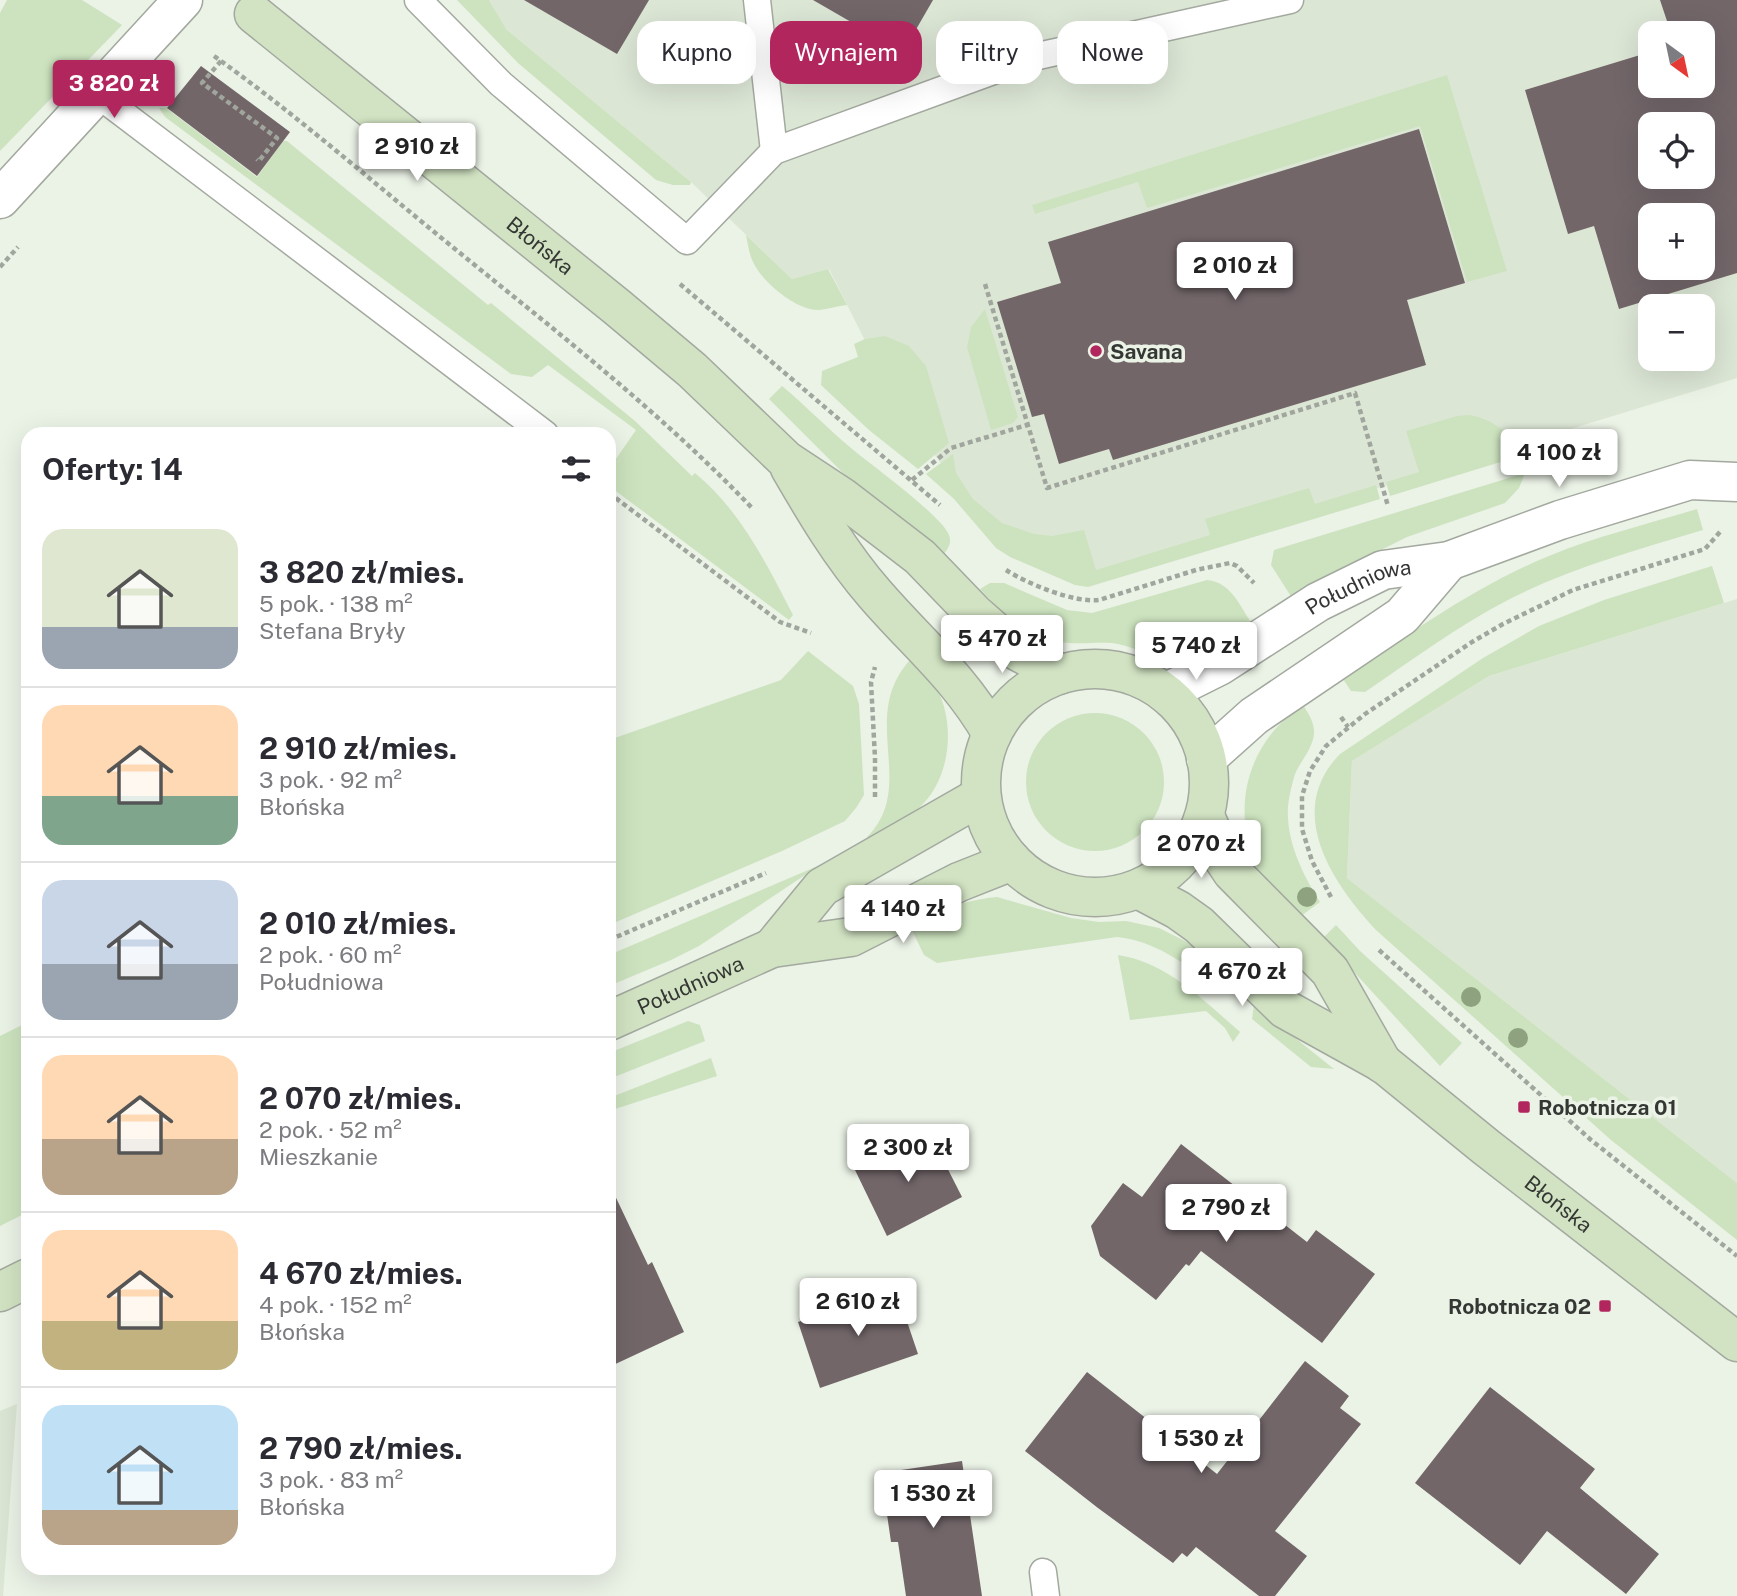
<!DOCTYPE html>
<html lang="pl">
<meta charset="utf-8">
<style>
:root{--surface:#fff;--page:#f7f7f7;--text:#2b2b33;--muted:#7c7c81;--line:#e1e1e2;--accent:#b2265e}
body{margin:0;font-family:"Public Sans",sans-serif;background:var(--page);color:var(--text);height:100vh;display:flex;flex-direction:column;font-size:26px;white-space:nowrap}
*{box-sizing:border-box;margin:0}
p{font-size:23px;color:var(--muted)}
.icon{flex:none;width:38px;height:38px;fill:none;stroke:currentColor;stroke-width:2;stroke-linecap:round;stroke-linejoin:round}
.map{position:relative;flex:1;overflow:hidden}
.sheet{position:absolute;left:21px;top:427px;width:595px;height:1148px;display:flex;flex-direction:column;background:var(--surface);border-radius:21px;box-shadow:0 7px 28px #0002}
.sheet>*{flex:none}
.hud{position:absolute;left:637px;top:21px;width:665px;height:63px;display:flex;gap:14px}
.needle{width:46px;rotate:147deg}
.tools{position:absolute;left:1638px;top:21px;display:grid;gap:14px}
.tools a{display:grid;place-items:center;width:77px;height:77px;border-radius:14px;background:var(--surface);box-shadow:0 7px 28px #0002;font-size:35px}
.price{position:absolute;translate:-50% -60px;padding:0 16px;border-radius:7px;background:#fff;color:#222;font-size:23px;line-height:46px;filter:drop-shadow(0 2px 4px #0008)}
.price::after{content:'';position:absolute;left:50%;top:42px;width:21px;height:16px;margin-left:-10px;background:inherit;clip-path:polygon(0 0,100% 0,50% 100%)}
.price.selected{background:var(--accent);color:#fff}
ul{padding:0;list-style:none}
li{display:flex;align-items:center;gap:21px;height:175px;padding:0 21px}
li+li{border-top:2px solid var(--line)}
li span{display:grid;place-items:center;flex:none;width:196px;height:140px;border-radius:21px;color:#555}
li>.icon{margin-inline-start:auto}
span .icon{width:84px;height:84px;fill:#fffc;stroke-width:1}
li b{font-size:30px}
h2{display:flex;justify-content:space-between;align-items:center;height:84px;padding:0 21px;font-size:30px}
.chip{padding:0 24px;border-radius:21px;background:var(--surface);box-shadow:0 7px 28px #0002;font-size:24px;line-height:63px}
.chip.selected{background:var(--accent);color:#fff}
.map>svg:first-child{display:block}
</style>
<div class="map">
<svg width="1737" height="1596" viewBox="0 0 1737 1596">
<rect width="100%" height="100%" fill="#ebf2e6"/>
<g fill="#dce6d5" fill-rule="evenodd">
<path d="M489 0H1737V378L1098 574 999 542 897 404 829 269 792 279 691 182 507 30ZM1650 33H1703V86H1650ZM1650 124H1703V177H1650ZM1650 215H1703V268H1650ZM1650 306H1703V359H1650Z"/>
<polygon points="1737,599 1737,1183 1347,878 1352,761 1489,676"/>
<polygon points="17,1404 3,1596 0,1596 0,1411"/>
</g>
<g fill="#cde3bf">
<polygon points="7,0 82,0 122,25 0,151 0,13"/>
<polygon points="457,0 489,0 507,30 691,182 690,185 673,185 656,180 518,63"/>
<polygon points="1447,75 1507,271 1467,282 1420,126 1147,208 1138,182 1035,214 1032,205"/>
<path d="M159 108H166L257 177 283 141H287L488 305 491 303 635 421 692 476 695 473C741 511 766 563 793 615L789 620 609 486V469L636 430 548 365 532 377 511 374 165 117Z"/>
<path d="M746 235 792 279 828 269 847 305C838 306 828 309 819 310 797 311 762 282 753 262 749 254 748 244 746 235Z"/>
<polygon points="985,309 1018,417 1013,423 991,430 967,347 971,327"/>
<polygon points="885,336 909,346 926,366 949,443 918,469 869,430 821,385 822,371 858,357 854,344 865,339"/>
<path d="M782 386C806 406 827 428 851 448 870 464 942 516 949 535 952 543 948 549 943 555L855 485 769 399Z"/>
<path d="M1470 415C1492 419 1514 434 1520 456L1390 496 1386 482 1419 472 1406 431 1457 416Z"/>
<polygon points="953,454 956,473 973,499 1002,523 1034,534 1052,536 1084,530 1096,570 1210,535 1205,519 1309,488 1315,504 1376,485 1380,499 1088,587 1075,585 1010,557 996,548 954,499 926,474"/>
<polygon points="1525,473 1519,488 1505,503 1407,537 1327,577 1292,598 1271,565 1274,550"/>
<path d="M1697 509 1703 530C1637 550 1570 568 1508 600 1458 626 1412 660 1365 692L1351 691 1343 679C1409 634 1475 586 1549 556 1597 536 1648 524 1697 509Z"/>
<path d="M1712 566 1724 603 1489 676 1352 761 1347 878 1737 1183V1240L1611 1140 1376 930C1332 883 1284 811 1340 754L1483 658 1539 626 1604 600Z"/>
<path d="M1207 580C1231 582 1240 606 1252 624 1223 643 1196 663 1159 656 1143 653 1128 645 1112 643 1098 642 1084 644 1069 643 1030 641 1005 616 980 589L990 583H1004L1067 610 1092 613Z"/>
<polygon points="808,651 853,686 859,704 864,795 856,808 845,821 782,851 609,925 609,740 781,680"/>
<path d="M912 658C919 666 927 674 933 682 957 719 952 778 919 808 904 821 886 830 868 839L867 837C919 785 856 716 912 658Z"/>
<path d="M1303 705C1308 713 1313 720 1314 730 1315 746 1301 760 1295 774 1292 784 1289 796 1288 806 1286 841 1302 873 1320 902L1301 916C1289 905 1274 895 1265 882 1255 868 1251 853 1247 837 1237 784 1258 735 1303 705Z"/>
<circle cx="1095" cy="782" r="69"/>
<polygon points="820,865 699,946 671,960 609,986 609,955"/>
<path d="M997 897 1071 918 1099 922 1126 921 1159 928 1187 942 1229 982 1213 985C1184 963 1155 941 1117 937L937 963 924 955 910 926 919 929 926 926 929 916C952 906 972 899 997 897Z"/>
<polygon points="1336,925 1360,951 1462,1043 1440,1066 1323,938"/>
<path d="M1118 955C1167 962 1204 1001 1240 1032L1233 1042 1225 1028 1206 1011 1130 1020Z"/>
<polygon points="1254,1005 1334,1069 1311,1067 1252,1019"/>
<polygon points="688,1021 700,1025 705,1041 609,1079 609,1053"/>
<polygon points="28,1022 28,1212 0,1226 0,1036"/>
<polygon points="711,1058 717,1076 609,1111 609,1098"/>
</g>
<g fill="#726669" fill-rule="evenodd">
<polygon points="524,0 649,0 617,54"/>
<polygon points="813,0 933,0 903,52"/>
<path d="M1660 0H1737V273L1619 309 1594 226 1568 234 1525 90 1650 52V86H1703V33H1671ZM1650 124H1703V177H1650ZM1650 215H1703V268H1650Z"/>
<polygon points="201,66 290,132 257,176 167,108"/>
<polygon points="1419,129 1465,283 1407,300 1426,365 1113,460 1109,449 1059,464 1044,414 1032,417 997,302 1061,283 1048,242"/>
<polygon points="929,1132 962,1197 887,1236 855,1170"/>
<polygon points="1181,1144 1307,1242 1316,1230 1375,1274 1322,1343 1201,1251 1189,1266 1186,1264 1156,1300 1100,1256 1091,1226 1123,1183 1142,1197"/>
<polygon points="609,1183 648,1265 652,1262 684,1332 609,1367"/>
<polygon points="896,1289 918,1354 820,1388 798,1322"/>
<polygon points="1305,1361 1349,1396 1340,1408 1361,1424 1275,1531 1307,1556 1275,1596 1259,1596 1196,1547 1187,1557 1182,1553 1173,1563 1098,1508 1025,1451 1087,1372 1217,1474"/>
<polygon points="1490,1387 1595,1469 1580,1488 1659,1554 1626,1594 1547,1531 1520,1565 1415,1483"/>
<polygon points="962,1461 982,1596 906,1596 898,1542 891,1542 881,1473"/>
</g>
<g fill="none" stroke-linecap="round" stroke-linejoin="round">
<g stroke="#a3a99f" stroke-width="29">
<g id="lane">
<polyline points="418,0 501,84 687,241 774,151 1029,58 1290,0"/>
<polyline points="757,0 774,151"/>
<polyline points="97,94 545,434"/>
<polyline points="1043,1572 1046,1596"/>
</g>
</g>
<g stroke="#a3a99f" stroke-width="41">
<g id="street">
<polyline points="0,199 183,0"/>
<path id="s1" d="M1165 693 1219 666 1318 602 1383 570 1449 561 1560 520 1690 480 1737 482"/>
<polyline points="1206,759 1254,716 1402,616 1449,561"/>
</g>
</g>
<g stroke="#a3a99f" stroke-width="41">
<g id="secondary">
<path id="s2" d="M254 14 617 307 692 370 786 460 842 497 920 557 974 613 1017 651 1061 674"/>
<path d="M790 468C815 511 841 555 874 593 916 642 959 676 992 734"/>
<circle cx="1095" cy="783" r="114"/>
<polyline points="1205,816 1224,860 1232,872 1330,971 1383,1064"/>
<path id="s3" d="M1138 889 1178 910 1199 925 1285 1009 1384 1064 1486 1147 1737 1342"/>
<polyline points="772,948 822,887 981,796"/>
<path id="s4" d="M609 1021 772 948 851 937 959 882 1012 861"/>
<polyline points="0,1292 28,1278"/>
</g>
</g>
<g stroke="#a0a69d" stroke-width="4.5" stroke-dasharray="5 3.5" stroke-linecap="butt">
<path d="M214 56C298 116 375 184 455 249 557 332 661 413 752 508"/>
<polyline points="221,61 202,83 277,138 259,161 257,159"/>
<polyline points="0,267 18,247"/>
<polyline points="680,284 940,505"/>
<polyline points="985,284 1047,488 1355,393 1388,506"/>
<polyline points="912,480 951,448 1027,425"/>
<polyline points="609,493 780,622 811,633"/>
<path d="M1006 570C1028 584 1074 603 1099 600L1196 570 1230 563 1237 566 1254 583"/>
<polyline points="1341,717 1348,727"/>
<polyline points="875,797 875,758 871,682 875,667"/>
<polyline points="1331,897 1312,861 1302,829 1302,796 1310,771 1326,746 1365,714 1472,642 1503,624 1573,590 1705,549 1720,532"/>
<polyline points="609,940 766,873"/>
<polyline points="1379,950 1591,1140 1737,1256"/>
</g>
<use href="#lane" stroke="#fff" stroke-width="26"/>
<use href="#street" stroke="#fff" stroke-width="38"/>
<use href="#secondary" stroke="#d2e3c3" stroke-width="38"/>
</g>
<g fill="#8fa280">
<circle cx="1307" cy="897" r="10"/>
<circle cx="1471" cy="997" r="10"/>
<circle cx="1518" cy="1038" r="10"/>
</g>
<g fill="#b2265e" stroke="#ebf2e6" stroke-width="2.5">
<circle cx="1096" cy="351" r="7"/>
<rect x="1517" y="1100" width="14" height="14" rx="3.5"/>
<rect x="1598" y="1299" width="14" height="14" rx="3.5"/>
</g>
<g text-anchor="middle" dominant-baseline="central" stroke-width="7" stroke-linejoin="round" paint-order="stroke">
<g font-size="21" fill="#343733" stroke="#ebf2e6">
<text stroke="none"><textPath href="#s2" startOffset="368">Błońska</textPath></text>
<text stroke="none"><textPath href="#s1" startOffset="222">Południowa</textPath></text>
<text stroke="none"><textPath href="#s4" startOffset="89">Południowa</textPath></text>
<text stroke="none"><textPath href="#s3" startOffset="528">Błońska</textPath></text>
</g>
<g font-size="21" font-weight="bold" fill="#343733" stroke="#ebf2e6" text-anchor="start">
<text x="1110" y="351">Savana</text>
<text x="1538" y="1107">Robotnicza 01</text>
<text x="1591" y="1306" text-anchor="end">Robotnicza 02</text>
</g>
</g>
</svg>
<div class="tools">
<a><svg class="needle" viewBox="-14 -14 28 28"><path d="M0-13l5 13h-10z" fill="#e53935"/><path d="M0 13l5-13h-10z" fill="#7c7c81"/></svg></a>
<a><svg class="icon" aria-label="locate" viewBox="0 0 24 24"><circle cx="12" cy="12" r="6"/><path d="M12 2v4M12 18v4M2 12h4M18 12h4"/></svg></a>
<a>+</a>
<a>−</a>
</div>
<b class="price selected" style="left:114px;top:120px">3 820 zł</b>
<b class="price" style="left:417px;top:183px">2 910 zł</b>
<b class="price" style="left:1235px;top:302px">2 010 zł</b>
<b class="price" style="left:1559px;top:489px">4 100 zł</b>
<b class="price" style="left:1002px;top:675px">5 470 zł</b>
<b class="price" style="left:1196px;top:682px">5 740 zł</b>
<b class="price" style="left:1201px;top:880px">2 070 zł</b>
<b class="price" style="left:903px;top:945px">4 140 zł</b>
<b class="price" style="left:1242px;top:1008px">4 670 zł</b>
<b class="price" style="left:908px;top:1184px">2 300 zł</b>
<b class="price" style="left:1226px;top:1244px">2 790 zł</b>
<b class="price" style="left:858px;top:1338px">2 610 zł</b>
<b class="price" style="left:1201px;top:1475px">1 530 zł</b>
<b class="price" style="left:933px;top:1530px">1 530 zł</b>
<div class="hud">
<a class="chip">Kupno</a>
<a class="chip selected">Wynajem</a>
<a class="chip">Filtry</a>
<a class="chip">Nowe</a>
</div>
<section class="sheet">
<h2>Oferty: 14<svg class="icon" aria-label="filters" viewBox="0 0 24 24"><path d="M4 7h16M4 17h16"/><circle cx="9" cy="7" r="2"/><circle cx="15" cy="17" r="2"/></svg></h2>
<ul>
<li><span style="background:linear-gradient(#dfe7d0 70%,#9aa5b1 0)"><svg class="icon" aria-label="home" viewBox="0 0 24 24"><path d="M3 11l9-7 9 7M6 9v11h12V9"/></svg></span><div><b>3 820 zł/mies.</b><p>5 pok. · 138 m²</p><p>Stefana Bryły</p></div></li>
<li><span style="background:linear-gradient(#ffd9b3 65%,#7fa58c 0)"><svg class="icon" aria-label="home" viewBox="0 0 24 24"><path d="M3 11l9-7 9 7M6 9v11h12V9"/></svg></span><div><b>2 910 zł/mies.</b><p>3 pok. · 92 m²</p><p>Błońska</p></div></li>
<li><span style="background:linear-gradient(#c9d6e8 60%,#9aa5b1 0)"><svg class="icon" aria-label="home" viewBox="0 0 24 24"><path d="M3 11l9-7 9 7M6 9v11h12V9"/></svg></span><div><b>2 010 zł/mies.</b><p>2 pok. · 60 m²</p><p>Południowa</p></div></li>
<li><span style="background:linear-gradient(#ffd9b3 60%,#b9a48a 0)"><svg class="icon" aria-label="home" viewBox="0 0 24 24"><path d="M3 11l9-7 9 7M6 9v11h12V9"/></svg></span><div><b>2 070 zł/mies.</b><p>2 pok. · 52 m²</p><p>Mieszkanie</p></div></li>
<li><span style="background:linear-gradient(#ffd9b3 65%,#c2b280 0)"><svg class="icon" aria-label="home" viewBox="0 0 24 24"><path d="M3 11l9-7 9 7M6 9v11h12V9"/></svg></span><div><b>4 670 zł/mies.</b><p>4 pok. · 152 m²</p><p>Błońska</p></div></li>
<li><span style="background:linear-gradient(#bfe0f5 75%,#b9a48a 0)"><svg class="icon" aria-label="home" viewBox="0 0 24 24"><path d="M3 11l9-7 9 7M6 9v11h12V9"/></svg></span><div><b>2 790 zł/mies.</b><p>3 pok. · 83 m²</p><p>Błońska</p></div></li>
</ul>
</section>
</div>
